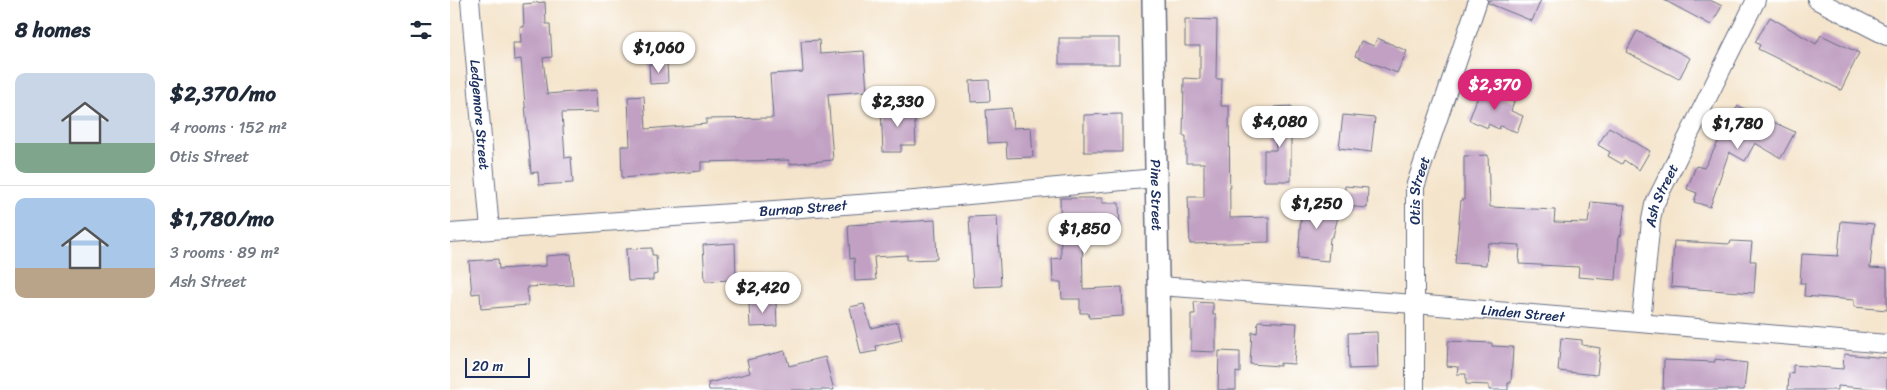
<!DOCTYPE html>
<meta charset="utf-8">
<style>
:root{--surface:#fff;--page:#f6f6f7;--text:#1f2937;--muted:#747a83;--line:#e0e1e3;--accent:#db2777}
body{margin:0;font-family:Sriracha,sans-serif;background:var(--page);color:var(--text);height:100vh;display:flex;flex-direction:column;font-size:19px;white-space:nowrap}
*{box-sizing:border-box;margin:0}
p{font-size:16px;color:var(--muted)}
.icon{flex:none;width:28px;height:28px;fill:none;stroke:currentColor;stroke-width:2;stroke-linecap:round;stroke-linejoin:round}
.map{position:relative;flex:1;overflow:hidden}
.sheet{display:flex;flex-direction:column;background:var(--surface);width:450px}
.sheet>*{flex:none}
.scale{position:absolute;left:15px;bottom:12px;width:65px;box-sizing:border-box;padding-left:5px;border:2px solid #1b2f5e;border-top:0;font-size:14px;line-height:18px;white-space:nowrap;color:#1b2f5e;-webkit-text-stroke:4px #fff;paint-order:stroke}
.price{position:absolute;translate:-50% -42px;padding:0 11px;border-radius:18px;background:#fff;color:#222;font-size:16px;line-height:32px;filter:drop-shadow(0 1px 2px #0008)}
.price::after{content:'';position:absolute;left:50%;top:30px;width:15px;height:11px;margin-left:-8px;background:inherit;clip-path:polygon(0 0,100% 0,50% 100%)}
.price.on{background:var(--accent);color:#fff}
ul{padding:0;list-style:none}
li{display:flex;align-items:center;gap:15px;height:125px;padding:0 15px}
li+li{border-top:1px solid var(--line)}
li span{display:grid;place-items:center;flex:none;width:140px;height:100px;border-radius:10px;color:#555}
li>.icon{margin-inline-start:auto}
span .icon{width:60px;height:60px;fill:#fffc;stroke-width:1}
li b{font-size:21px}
h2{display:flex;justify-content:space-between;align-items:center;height:60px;padding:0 15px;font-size:21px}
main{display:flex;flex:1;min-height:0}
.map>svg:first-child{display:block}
</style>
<main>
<section class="sheet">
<h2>8 homes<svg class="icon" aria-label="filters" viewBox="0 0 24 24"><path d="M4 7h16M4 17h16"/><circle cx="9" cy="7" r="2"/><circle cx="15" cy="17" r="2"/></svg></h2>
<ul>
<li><span style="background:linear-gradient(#c9d6e8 70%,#7fa58c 0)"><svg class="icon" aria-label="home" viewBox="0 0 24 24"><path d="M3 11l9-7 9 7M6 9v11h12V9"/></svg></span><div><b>$2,370/mo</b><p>4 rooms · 152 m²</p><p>Otis Street</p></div></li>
<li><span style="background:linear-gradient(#a9c7e8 70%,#b9a48a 0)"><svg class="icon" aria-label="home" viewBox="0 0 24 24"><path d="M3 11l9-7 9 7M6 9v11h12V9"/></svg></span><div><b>$1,780/mo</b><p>3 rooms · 89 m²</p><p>Ash Street</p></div></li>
</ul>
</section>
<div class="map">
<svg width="1437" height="390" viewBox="0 0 1437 390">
<rect width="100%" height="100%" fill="#fff"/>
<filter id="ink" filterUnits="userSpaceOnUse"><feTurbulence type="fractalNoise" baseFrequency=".02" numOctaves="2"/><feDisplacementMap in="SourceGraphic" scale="10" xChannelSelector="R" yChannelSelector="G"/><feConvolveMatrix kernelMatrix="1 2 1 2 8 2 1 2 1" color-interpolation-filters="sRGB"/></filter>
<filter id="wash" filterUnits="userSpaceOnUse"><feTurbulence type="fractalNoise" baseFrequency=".0096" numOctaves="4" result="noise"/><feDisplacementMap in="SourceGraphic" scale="20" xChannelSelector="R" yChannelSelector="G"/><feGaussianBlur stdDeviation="1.12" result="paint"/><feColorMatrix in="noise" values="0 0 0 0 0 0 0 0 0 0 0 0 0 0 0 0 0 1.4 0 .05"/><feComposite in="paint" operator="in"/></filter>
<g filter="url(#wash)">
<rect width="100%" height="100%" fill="#f4e4cb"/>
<g id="blocks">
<g fill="#c1a0c3">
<polygon points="1038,0 1091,0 1082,21 1038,3"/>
<polygon points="1214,0 1260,0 1272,6 1261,25"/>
<polygon points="95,2 96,24 100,24 102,57 93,58 97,94 147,90 148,112 112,113 115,158 121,157 123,183 89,185 88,172 81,173 71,59 64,60 63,43 71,43 70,27 74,27 73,4"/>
<polygon points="1320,17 1366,44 1371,35 1409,53 1391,90 1308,49 1310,45 1305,42"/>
<polygon points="735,19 767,20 766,79 772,79 771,106 779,106 780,218 819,217 819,242 740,244 738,197 754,197 754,163 736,163 736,136 733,136 734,78 750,79 750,46 735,46"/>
<polygon points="1187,31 1240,58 1229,79 1176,52"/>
<rect x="609" y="38" width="60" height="26"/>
<polygon points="927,38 957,51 947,73 905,56 911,41 924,46"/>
<polygon points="369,40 370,54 414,51 417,91 378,94 383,160 339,164 339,160 251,162 251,171 172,178 171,146 180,146 178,97 194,96 196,129 256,124 256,119 323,118 320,74 353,72 351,41"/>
<polygon points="217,63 218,83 200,84 199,64"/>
<polygon points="1036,75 1037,92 1064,102 1061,111 1073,116 1067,132 1050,126 1049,129 1038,124 1038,128 1019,120"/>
<polygon points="539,80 540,101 521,102 520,81"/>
<polygon points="841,106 841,181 814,181 814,150 826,150 824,107"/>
<polygon points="1288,106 1345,132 1331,158 1305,143 1295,161 1279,152 1260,207 1244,202 1247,193 1237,189 1246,166 1254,168"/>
<polygon points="464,107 466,145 451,145 451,152 433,152 431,108"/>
<polygon points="561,108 563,128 581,127 583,157 557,158 556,142 538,143 536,110"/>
<polygon points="672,114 672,152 634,152 634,115"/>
<polygon points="893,115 925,118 921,152 889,148"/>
<polygon points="1159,127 1200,151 1189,170 1174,160 1172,164 1158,156 1160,152 1148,145"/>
<polygon points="1038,155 1040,207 1105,210 1104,222 1138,223 1141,202 1175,205 1171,236 1169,236 1166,280 1128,277 1129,267 1069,264 1070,245 1038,243 1036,265 1005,263 1011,200 1014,200 1014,156"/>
<polygon points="895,186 918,188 917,208 894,206"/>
<polygon points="610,198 652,198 652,203 669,203 670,230 632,231 633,289 672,287 673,316 639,318 638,313 630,313 630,299 612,299 611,282 603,282 602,259 611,258"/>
<polygon points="852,202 889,204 888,217 883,236 880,238 878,261 848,258"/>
<polygon points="547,216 551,286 523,287 519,217"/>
<polygon points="485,220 487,259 457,260 457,255 424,257 426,280 405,281 404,258 400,259 398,225"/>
<polygon points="1391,221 1424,224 1420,268 1437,269 1437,310 1404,307 1404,300 1354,296 1355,283 1350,283 1352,254 1388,256"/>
<polygon points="1224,241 1280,244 1281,241 1302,242 1300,261 1306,261 1304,293 1221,287"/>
<polygon points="285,243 286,280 255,281 253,245"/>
<polygon points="202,248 202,255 206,255 207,274 203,275 203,280 178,281 176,249"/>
<polygon points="121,254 123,285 77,287 78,305 31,309 30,293 22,294 19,261 48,259 49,269 96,266 96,256"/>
<polygon points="326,302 327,326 300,327 299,303"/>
<polygon points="744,302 763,303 763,315 766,315 766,352 741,351 741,314 745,314"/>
<polygon points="414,304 421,328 448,322 452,340 426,346 427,351 411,354 400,307"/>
<polygon points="808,321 847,323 844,364 830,363 830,366 800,364 802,332 807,333"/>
<polygon points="927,332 928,368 899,369 898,333"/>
<polygon points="1111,338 1132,340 1132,345 1150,348 1147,375 1108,371"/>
<polygon points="998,341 1042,343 1042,346 1063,347 1061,383 1058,383 1058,390 1039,390 1039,385 1016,384 1016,374 1007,374 1008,367 997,366"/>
<polygon points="335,351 339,366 375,357 384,390 259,390 258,383 300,373 297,360"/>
<polygon points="769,351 790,352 790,373 786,372 786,390 768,390"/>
<polygon points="1394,354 1437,358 1437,390 1388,386 1388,390 1338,390 1339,373 1343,374 1343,365 1393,369"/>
<polygon points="1265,359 1297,363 1294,390 1213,390 1214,360 1265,362"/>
</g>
</g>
</g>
<g filter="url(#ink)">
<use href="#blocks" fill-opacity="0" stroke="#676e84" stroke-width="1"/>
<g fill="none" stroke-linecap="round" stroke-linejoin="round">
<g stroke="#676e84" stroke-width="20">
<g id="minor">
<path id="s1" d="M20 0 40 230"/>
<polyline points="1367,0 1437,36"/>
<path id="s2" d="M0 233 465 200 706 178"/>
<path id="s3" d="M709 286 965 304 1437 344"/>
<path id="s4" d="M1191 322 1201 220 1204 205 1306 0"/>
<path id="s5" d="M965 390V187L1028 0"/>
</g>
</g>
<g stroke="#676e84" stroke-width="24">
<g id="tertiary">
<path id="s6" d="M703 0 710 390"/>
</g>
</g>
<use href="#minor" stroke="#fff" stroke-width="18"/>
<use href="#tertiary" stroke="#fff" stroke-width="21"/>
</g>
</g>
<g text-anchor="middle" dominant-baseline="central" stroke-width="4.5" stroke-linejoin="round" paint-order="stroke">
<g font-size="14" fill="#1b2f5e" stroke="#fff">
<text stroke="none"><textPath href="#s1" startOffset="115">Ledgemore Street</textPath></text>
<text stroke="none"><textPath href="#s5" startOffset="200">Otis Street</textPath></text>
<text stroke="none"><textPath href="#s6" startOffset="195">Pine Street</textPath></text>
<text stroke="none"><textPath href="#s4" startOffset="129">Ash Street</textPath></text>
<text stroke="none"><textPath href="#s2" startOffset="354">Burnap Street</textPath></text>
<text stroke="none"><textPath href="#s3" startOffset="365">Linden Street</textPath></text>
</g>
</g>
</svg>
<div class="scale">20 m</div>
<b class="price" style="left:209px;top:74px">$1,060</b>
<b class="price on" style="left:1045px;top:111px">$2,370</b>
<b class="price" style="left:448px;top:128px">$2,330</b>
<b class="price" style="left:830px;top:148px">$4,080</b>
<b class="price" style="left:1288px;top:150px">$1,780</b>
<b class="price" style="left:867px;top:230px">$1,250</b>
<b class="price" style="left:635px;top:255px">$1,850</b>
<b class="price" style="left:313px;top:314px">$2,420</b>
</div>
</main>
